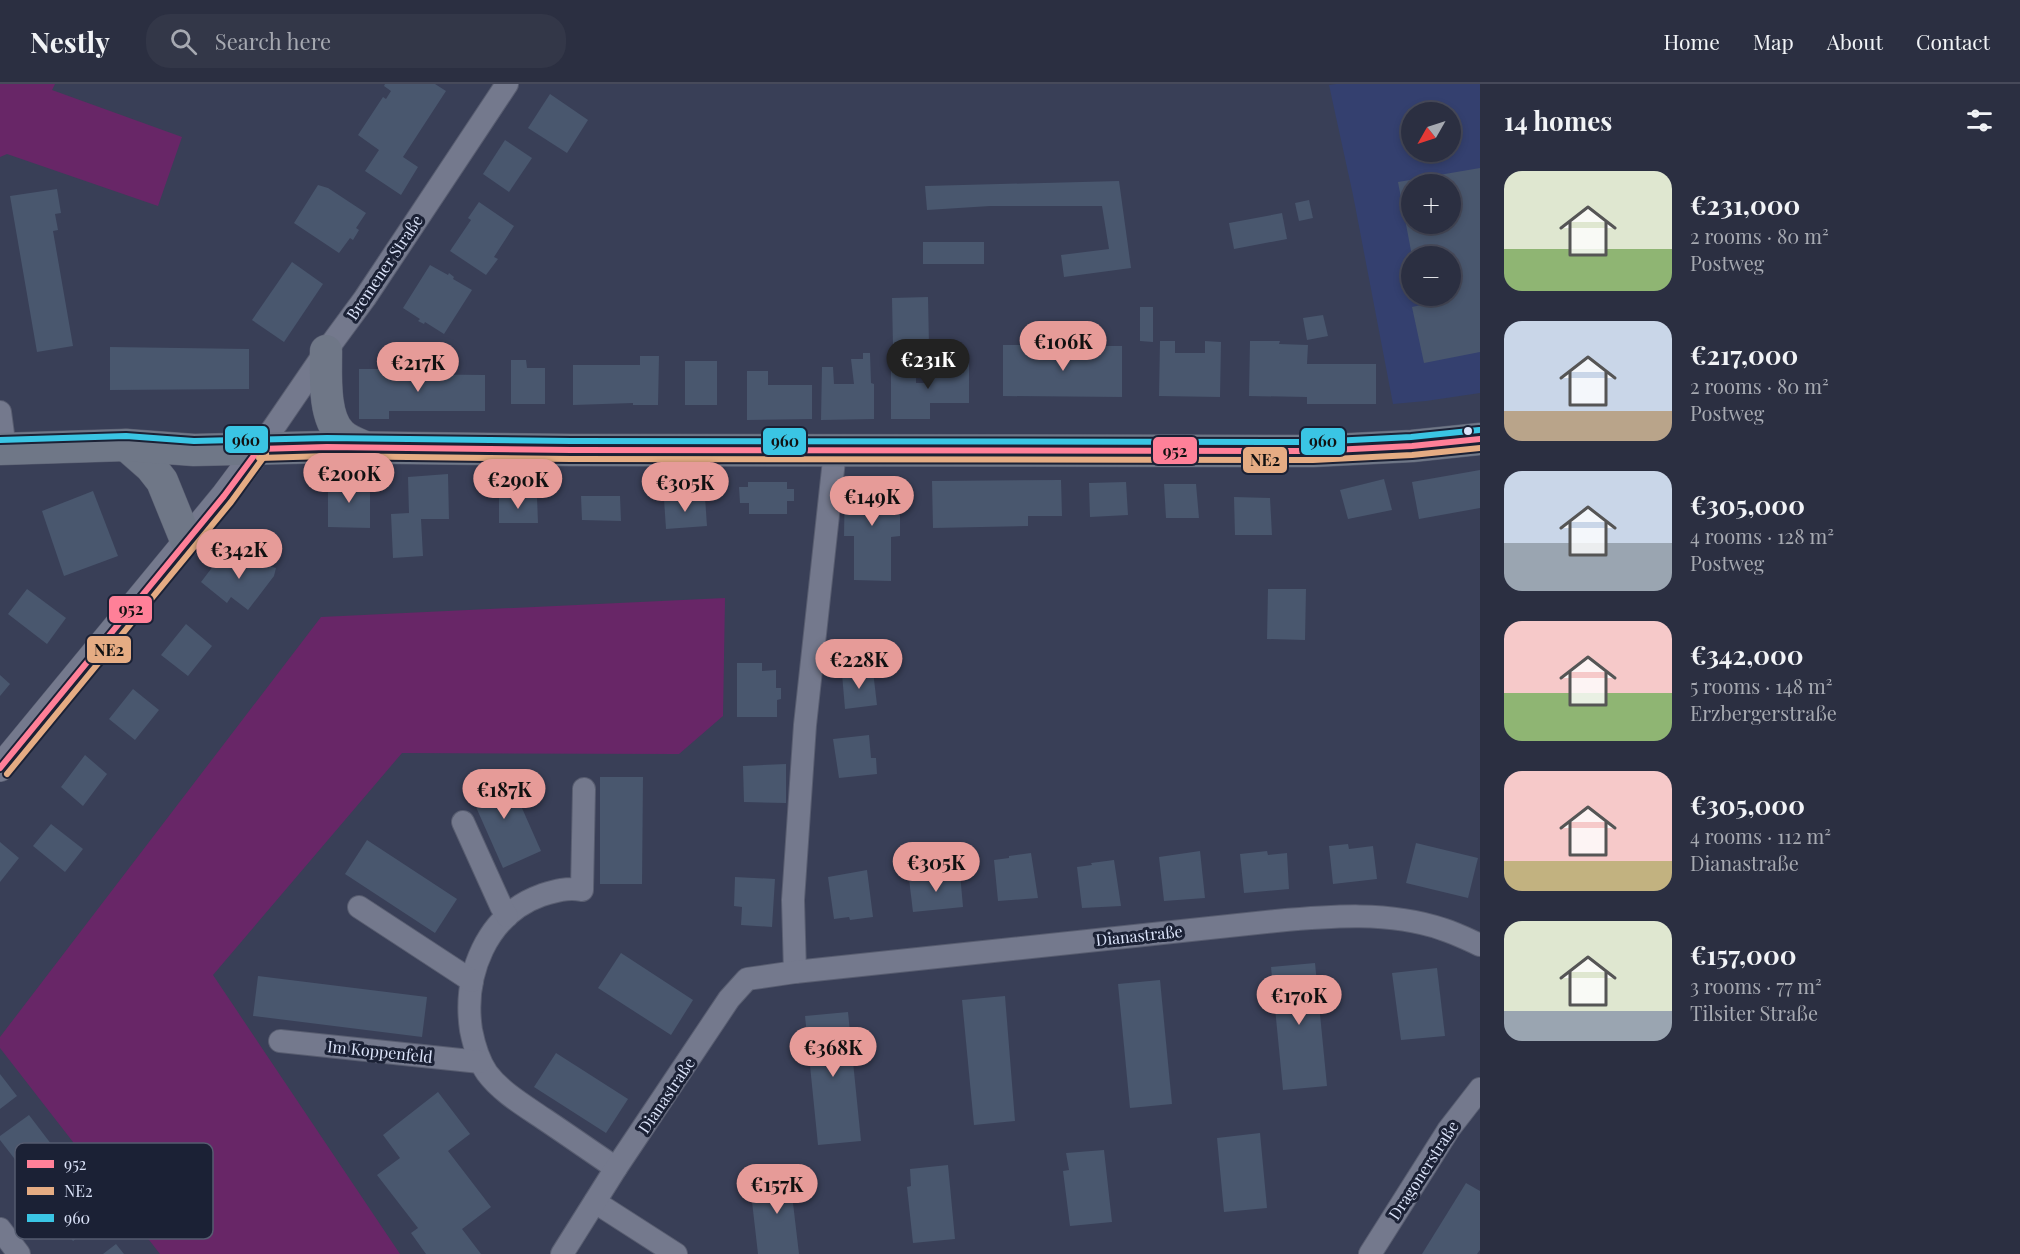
<!DOCTYPE html>
<meta charset="utf-8">
<style>
:root{--surface:#2b2f41;--page:#333748;--text:#f1f3f6;--muted:#a6a9b1;--line:#474a5a;--accent:#e69b98}
body{margin:0;font-family:"Playfair Display",serif;background:var(--page);color:var(--text);height:100vh;display:flex;flex-direction:column;font-size:22px;white-space:nowrap}
*{box-sizing:border-box;margin:0}
p{font-size:20px;color:var(--muted)}
.icon{flex:none;width:33px;height:33px;fill:none;stroke:currentColor;stroke-width:2;stroke-linecap:round;stroke-linejoin:round}
.map{position:relative;flex:1;overflow:hidden}
.drawer{display:flex;flex-direction:column;background:var(--surface);width:540px}
.drawer>*{flex:none}
.needle{width:39px;rotate:231deg}
.tools{position:absolute;left:1401px;top:18px;display:grid;gap:12px}
.tools a{display:grid;place-items:center;width:60px;height:60px;border-radius:50%;background:var(--surface);box-shadow:0 3px 9px #0003,0 0 0 2px var(--line);font-size:30px}
.price{position:absolute;translate:-50% -51px;padding:0 14px;border-radius:21px;background:var(--accent);color:#111;font-size:20px;line-height:39px;filter:drop-shadow(0 2px 3px #0008)}
.price::after{content:'';position:absolute;left:50%;top:36px;width:18px;height:14px;margin-left:-9px;background:inherit;clip-path:polygon(0 0,100% 0,50% 100%)}
.price.selected{background:#222;color:#fff}
ul{padding:0;list-style:none}
li{display:flex;align-items:center;gap:18px;height:150px;padding:0 24px}
li span{display:grid;place-items:center;flex:none;width:168px;height:120px;border-radius:18px;color:#555}
li>.icon{margin-inline-start:auto}
span .icon{width:72px;height:72px;fill:#fffc;stroke-width:1}
li b{font-size:26px}
h2{display:flex;justify-content:space-between;align-items:center;height:72px;padding:0 24px;font-size:26px}
header{display:flex;align-items:center;gap:36px;box-sizing:border-box;height:84px;padding:0 30px;background:var(--surface);border-bottom:2px solid var(--line)}
header strong{font-size:28px}
nav{display:flex;gap:33px;margin-inline-start:auto;font-size:21px}
.search{width:420px;height:54px;background:var(--page);display:flex;align-items:center;gap:15px;box-sizing:border-box;padding:0 21px;border-radius:24px;color:var(--muted);font-size:22px}
main{display:flex;flex:1;min-height:0}
.map>svg:first-child{display:block}
</style>
<header>
<strong>Nestly</strong>
<div class="search"><svg class="icon" aria-label="search" viewBox="0 0 24 24"><circle cx="10" cy="10" r="6"/><path d="M15 15l6 6"/></svg>Search here</div>
<nav><a>Home</a><a>Map</a><a>About</a><a>Contact</a></nav>
</header>
<main>
<div class="map">
<svg width="1480" height="1170" viewBox="0 0 1480 1170">
<rect width="100%" height="100%" fill="#393f57"/>
<path fill="#34406f" fill-rule="evenodd" d="M1336 0H1480V309L1426 317 1393 320 1353 111 1329 1ZM1412 28H1450V68H1412ZM1412 100H1450V140H1412ZM1412 172H1450V212H1412Z"/>
<g fill="#682667">
<polygon points="0,0 55,0 52,6 182,53 158,122 7,70 0,73"/>
<polygon points="725,514 723,632 679,670 402,669 213,891 400,1170 160,1170 0,964 0,953 321,533"/>
</g>
<g fill="#49576e" fill-rule="evenodd">
<polygon points="385,0 435,0 446,7 403,73 418,83 401,111 365,87 379,66 358,51 383,13 386,15 391,7 384,2"/>
<polygon points="550,10 588,36 567,69 528,44"/>
<polygon points="505,56 532,74 509,108 483,90"/>
<path d="M1480 84V268L1424 279 1412 223 1421 221 1419 212H1450V172H1412L1398 98ZM1412 100H1450V140H1412Z"/>
<polygon points="1119,97 1131,184 1064,193 1061,171 1109,165 1102,122 990,122 927,126 925,102"/>
<polygon points="318,101 328,104 366,129 356,144 359,146 353,156 350,154 339,169 294,139"/>
<polygon points="57,105 61,129 55,130 58,146 53,147 73,262 37,268 10,112"/>
<polygon points="1309,116 1313,134 1299,137 1295,119"/>
<polygon points="479,118 514,142 494,173 498,175 486,191 450,167 471,136 468,134"/>
<polygon points="1282,129 1287,155 1234,165 1229,139"/>
<rect x="923" y="158" width="61" height="22"/>
<polygon points="292,178 323,200 284,258 252,236"/>
<polygon points="430,181 448,191 449,189 454,193 453,195 472,206 444,250 425,238 424,240 418,237 420,235 403,224"/>
<polygon points="928,213 929,262 923,262 923,284 898,285 898,262 893,263 892,214"/>
<polygon points="1140,223 1153,223 1153,258 1140,257"/>
<polygon points="1323,231 1328,252 1307,256 1303,234"/>
<polygon points="1160,257 1175,257 1175,269 1205,269 1205,257 1221,258 1220,313 1159,312"/>
<polygon points="1250,257 1280,257 1279,260 1308,261 1307,280 1376,280 1376,320 1307,320 1307,313 1249,312"/>
<polygon points="1003,261 1024,261 1024,266 1042,266 1042,261 1084,262 1083,266 1100,266 1100,262 1122,262 1122,313 1003,312"/>
<polygon points="110,263 249,265 249,305 110,306"/>
<polygon points="863,269 870,269 871,299 874,300 874,335 821,336 822,283 833,283 834,300 854,300 851,275 863,275"/>
<polygon points="640,272 659,272 658,321 633,321 633,319 573,321 573,281 640,281"/>
<polygon points="511,276 526,276 527,284 545,284 545,320 511,320"/>
<rect x="685" y="277" width="32" height="44"/>
<polygon points="930,279 969,279 969,319 930,319 930,335 891,335 891,285 916,285 916,299 925,299 924,294 930,294"/>
<polygon points="359,285 390,285 390,290 485,291 485,327 389,327 389,335 359,335"/>
<polygon points="747,287 768,287 768,301 812,301 812,335 747,336"/>
<polygon points="1480,386 1480,424 1419,435 1412,398"/>
<polygon points="448,390 449,435 421,435 423,472 393,474 391,430 409,429 408,393"/>
<polygon points="1384,395 1392,426 1348,435 1340,406"/>
<polygon points="1061,396 1062,432 1028,432 1028,442 933,444 932,397"/>
<polygon points="328,397 370,397 370,444 328,443"/>
<polygon points="748,398 787,398 787,405 794,405 794,417 787,417 787,430 749,430 749,419 740,419 739,403 748,403"/>
<polygon points="845,398 900,398 900,452 891,453 891,497 854,496 854,452 844,452"/>
<polygon points="1126,398 1128,431 1090,433 1089,399"/>
<polygon points="1164,400 1196,400 1199,434 1166,434"/>
<polygon points="93,407 118,472 64,492 42,427"/>
<polygon points="499,412 537,413 538,439 499,439"/>
<polygon points="581,412 620,412 621,437 582,436"/>
<polygon points="705,413 707,442 666,445 664,415"/>
<polygon points="1234,413 1270,414 1272,451 1235,451"/>
<polygon points="224,468 234,476 237,473 276,484 274,492 248,526 231,513 227,519 201,498"/>
<polygon points="27,505 66,534 47,560 8,530"/>
<polygon points="1268,505 1306,505 1305,556 1267,555"/>
<polygon points="186,540 212,562 188,592 161,571"/>
<polygon points="737,579 762,579 762,587 776,586 776,604 781,604 781,615 777,616 777,633 737,633"/>
<polygon points="873,587 877,621 845,625 842,590"/>
<polygon points="0,591 10,600 0,612"/>
<polygon points="133,605 159,626 135,656 109,635"/>
<polygon points="869,651 871,674 876,674 877,690 839,694 833,655"/>
<polygon points="85,671 107,690 83,722 61,703"/>
<polygon points="786,680 786,719 744,718 743,682"/>
<polygon points="506,688 541,767 503,784 468,705"/>
<polygon points="600,693 643,693 642,800 600,800"/>
<polygon points="51,740 83,765 65,788 33,762"/>
<polygon points="367,756 457,815 435,849 345,790"/>
<polygon points="0,758 19,774 0,798"/>
<polygon points="1416,759 1478,774 1468,814 1406,799"/>
<polygon points="1348,760 1349,765 1373,762 1377,795 1333,800 1329,762"/>
<polygon points="1200,767 1205,814 1164,817 1159,773"/>
<polygon points="1267,767 1268,771 1287,769 1289,805 1244,809 1240,770"/>
<polygon points="1031,769 1038,814 998,817 994,776 1009,774 1009,772"/>
<polygon points="1114,776 1121,822 1082,824 1077,783 1092,781 1091,779"/>
<polygon points="867,786 873,833 850,836 849,833 834,835 828,793"/>
<polygon points="960,789 963,823 913,828 909,795"/>
<polygon points="735,793 775,795 772,843 741,841 742,823 734,822"/>
<polygon points="621,869 693,916 671,951 598,904"/>
<polygon points="1315,879 1327,1002 1283,1006 1271,883"/>
<polygon points="1437,884 1445,952 1401,956 1392,889"/>
<polygon points="258,892 427,913 422,953 253,932"/>
<polygon points="1160,896 1172,1020 1130,1024 1118,900"/>
<polygon points="1005,912 1015,1037 974,1041 962,916"/>
<polygon points="848,928 861,1057 818,1061 805,932"/>
<polygon points="556,969 628,1015 606,1049 534,1003"/>
<polygon points="0,990 17,1012 0,1025"/>
<polygon points="438,1008 470,1050 448,1067 491,1123 462,1145 481,1170 426,1170 411,1149 418,1144 377,1091 400,1074 383,1051"/>
<polygon points="29,1031 61,1073 31,1096 0,1056 0,1052"/>
<polygon points="1260,1049 1267,1124 1224,1128 1217,1054"/>
<polygon points="1104,1066 1112,1138 1070,1142 1063,1087 1069,1086 1066,1069"/>
<polygon points="948,1081 955,1155 913,1159 907,1103 911,1102 910,1085"/>
<polygon points="74,1092 105,1133 73,1157 42,1117"/>
<polygon points="802,1094 805,1118 793,1119 799,1170 758,1170 750,1100"/>
<polygon points="1466,1099 1480,1107 1480,1166 1477,1170 1422,1170"/>
<polygon points="116,1160 124,1170 103,1170"/>
</g>
<g fill="none" stroke-linecap="round" stroke-linejoin="round">
<g stroke="#585d70" stroke-width="24">
<g id="minor">
<polyline points="0,328 5,365"/>
<polyline points="259,365 326,267 365,214 507,0"/>
<path d="M584 705 582 806C568 803 555 807 542 811 486 831 463 891 471 946 474 961 478 976 487 989 501 1008 525 1022 544 1035 568 1051 592 1068 616 1084"/>
<polyline points="463,738 501,822 507,832"/>
<polyline points="359,823 472,897"/>
<polyline points="795,888 793,816 805,641 835,367"/>
<polyline points="280,957 480,978"/>
<polyline points="595,1118 676,1170"/>
<polyline points="0,1145 19,1170"/>
<path d="M562 1170 616 1084 729 915 747 895 795 888 1276 837C1331 832 1389 827 1442 845 1455 849 1467 855 1480 861"/>
<polyline points="1370,1170 1449,1045 1480,1005"/>
</g>
</g>
<g stroke="#585d70" stroke-width="28">
<polyline id="tertiary" points="0,684 224,412 259,365"/>
</g>
<g stroke="#585d70" stroke-width="33">
<g id="secondary">
<path d="M326 267C326 291 323 333 341 350 348 357 358 360 367 364"/>
<polyline points="126,361 151,383 162,397 186,456"/>
<polyline points="0,365 126,361 194,366 327,363 571,366 1313,367 1412,362 1480,355"/>
</g>
</g>
<use href="#minor" stroke="#74798d" stroke-width="22"/>
<use href="#tertiary" stroke="#74798d" stroke-width="27"/>
<use href="#secondary" stroke="#6f7787" stroke-width="32"/>
<g stroke="#1b2135" stroke-width="10">
<g id="bus-1">
<polyline points="259,365 327,363 571,366 1313,367 1412,362 1480,355"/>
<polyline points="0,684 224,412 259,365"/>
</g>
</g>
<g stroke="#1b2135" stroke-width="10">
<g id="bus-2">
<polyline points="259,374 327,372 571,375 1313,376 1412,371 1480,364"/>
<polyline points="7,690 231,418 266,370"/>
</g>
</g>
<g stroke="#1b2135" stroke-width="10">
<polyline id="bus-3" points="0,356 126,352 194,357 327,354 571,357 1313,358 1411,353 1479,346"/>
</g>
<use href="#bus-1" stroke="#ff8098" stroke-width="6"/>
<use href="#bus-2" stroke="#e5ac83" stroke-width="6"/>
<use href="#bus-3" stroke="#3ac5e4" stroke-width="6"/>
</g>
<circle fill="#dce4fa" stroke="#1b2135" stroke-width="2" cx="1468" cy="347" r="5"/>
<g text-anchor="middle" dominant-baseline="central" stroke-width="6" stroke-linejoin="round" paint-order="stroke">
<g font-size="16" fill="#dce4fa" stroke="#1b2135">
<text transform="translate(384 183) rotate(-56)">Bremener Straße</text>
<text transform="translate(1139 851) rotate(-6)">Dianastraße</text>
<text transform="translate(380 967) rotate(6)">Im Koppenfeld</text>
<text transform="translate(666 1011) rotate(-56)">Dianastraße</text>
<text transform="translate(1423 1086) rotate(-57)">Dragonerstraße</text>
</g>
</g>
<rect x="15" y="1059" width="198" height="96" rx="9" fill="#1b2135" stroke="#555c70" stroke-width="1.5"/>
<rect x="27" y="1076" width="27" height="8" fill="#ff8098"/>
<rect x="27" y="1103" width="27" height="8" fill="#e5ac83"/>
<rect x="27" y="1130" width="27" height="8" fill="#3ac5e4"/>
<g font-size="16" fill="#dce4fa">
<text x="64" y="1086">952</text>
<text x="64" y="1113">NE2</text>
<text x="64" y="1140">960</text>
</g>
<g stroke="#1b2135" stroke-width="2">
<rect x="224" y="341" width="45" height="29" rx="6" fill="#3ac5e4"/>
<rect x="762" y="343" width="45" height="29" rx="6" fill="#3ac5e4"/>
<rect x="1300" y="343" width="46" height="29" rx="6" fill="#3ac5e4"/>
<rect x="1152" y="352" width="46" height="29" rx="6" fill="#ff8098"/>
<rect x="1242" y="362" width="46" height="28" rx="6" fill="#e5ac83"/>
<rect x="108" y="511" width="45" height="29" rx="6" fill="#ff8098"/>
<rect x="86" y="551" width="46" height="29" rx="6" fill="#e5ac83"/>
</g>
<g font-size="16" text-anchor="middle" font-weight="bold" fill="#111">
<text x="246" y="362">960</text>
<text x="785" y="363">960</text>
<text x="1323" y="363">960</text>
<text x="1175" y="373">952</text>
<text x="1265" y="382">NE2</text>
<text x="131" y="531">952</text>
<text x="109" y="572">NE2</text>
</g>
</svg>
<div class="tools">
<a><svg class="needle" viewBox="-14 -14 28 28"><path d="M0-13l5 13h-10z" fill="#e53935"/><path d="M0 13l5-13h-10z" fill="#a6a9b1"/></svg></a>
<a>+</a>
<a>−</a>
</div>
<b class="price" style="left:1063px;top:288px">€106K</b>
<b class="price selected" style="left:928px;top:306px">€231K</b>
<b class="price" style="left:418px;top:309px">€217K</b>
<b class="price" style="left:349px;top:420px">€200K</b>
<b class="price" style="left:518px;top:426px">€290K</b>
<b class="price" style="left:685px;top:429px">€305K</b>
<b class="price" style="left:872px;top:443px">€149K</b>
<b class="price" style="left:239px;top:496px">€342K</b>
<b class="price" style="left:859px;top:606px">€228K</b>
<b class="price" style="left:504px;top:736px">€187K</b>
<b class="price" style="left:936px;top:809px">€305K</b>
<b class="price" style="left:1299px;top:942px">€170K</b>
<b class="price" style="left:833px;top:994px">€368K</b>
<b class="price" style="left:777px;top:1131px">€157K</b>
</div>
<section class="drawer">
<h2>14 homes<svg class="icon" aria-label="filters" viewBox="0 0 24 24"><path d="M4 7h16M4 17h16"/><circle cx="9" cy="7" r="2"/><circle cx="15" cy="17" r="2"/></svg></h2>
<ul>
<li><span style="background:linear-gradient(#dfe7d0 65%,#8fb573 0)"><svg class="icon" aria-label="home" viewBox="0 0 24 24"><path d="M3 11l9-7 9 7M6 9v11h12V9"/></svg></span><div><b>€231,000</b><p>2 rooms · 80 m²</p><p>Postweg</p></div></li>
<li><span style="background:linear-gradient(#c9d6e8 75%,#b9a48a 0)"><svg class="icon" aria-label="home" viewBox="0 0 24 24"><path d="M3 11l9-7 9 7M6 9v11h12V9"/></svg></span><div><b>€217,000</b><p>2 rooms · 80 m²</p><p>Postweg</p></div></li>
<li><span style="background:linear-gradient(#c9d6e8 60%,#9aa5b1 0)"><svg class="icon" aria-label="home" viewBox="0 0 24 24"><path d="M3 11l9-7 9 7M6 9v11h12V9"/></svg></span><div><b>€305,000</b><p>4 rooms · 128 m²</p><p>Postweg</p></div></li>
<li><span style="background:linear-gradient(#f6c9c9 60%,#8fb573 0)"><svg class="icon" aria-label="home" viewBox="0 0 24 24"><path d="M3 11l9-7 9 7M6 9v11h12V9"/></svg></span><div><b>€342,000</b><p>5 rooms · 148 m²</p><p>Erzbergerstraße</p></div></li>
<li><span style="background:linear-gradient(#f6c9c9 75%,#c2b280 0)"><svg class="icon" aria-label="home" viewBox="0 0 24 24"><path d="M3 11l9-7 9 7M6 9v11h12V9"/></svg></span><div><b>€305,000</b><p>4 rooms · 112 m²</p><p>Dianastraße</p></div></li>
<li><span style="background:linear-gradient(#dfe7d0 75%,#9aa5b1 0)"><svg class="icon" aria-label="home" viewBox="0 0 24 24"><path d="M3 11l9-7 9 7M6 9v11h12V9"/></svg></span><div><b>€157,000</b><p>3 rooms · 77 m²</p><p>Tilsiter Straße</p></div></li>
</ul>
</section>
</main>
